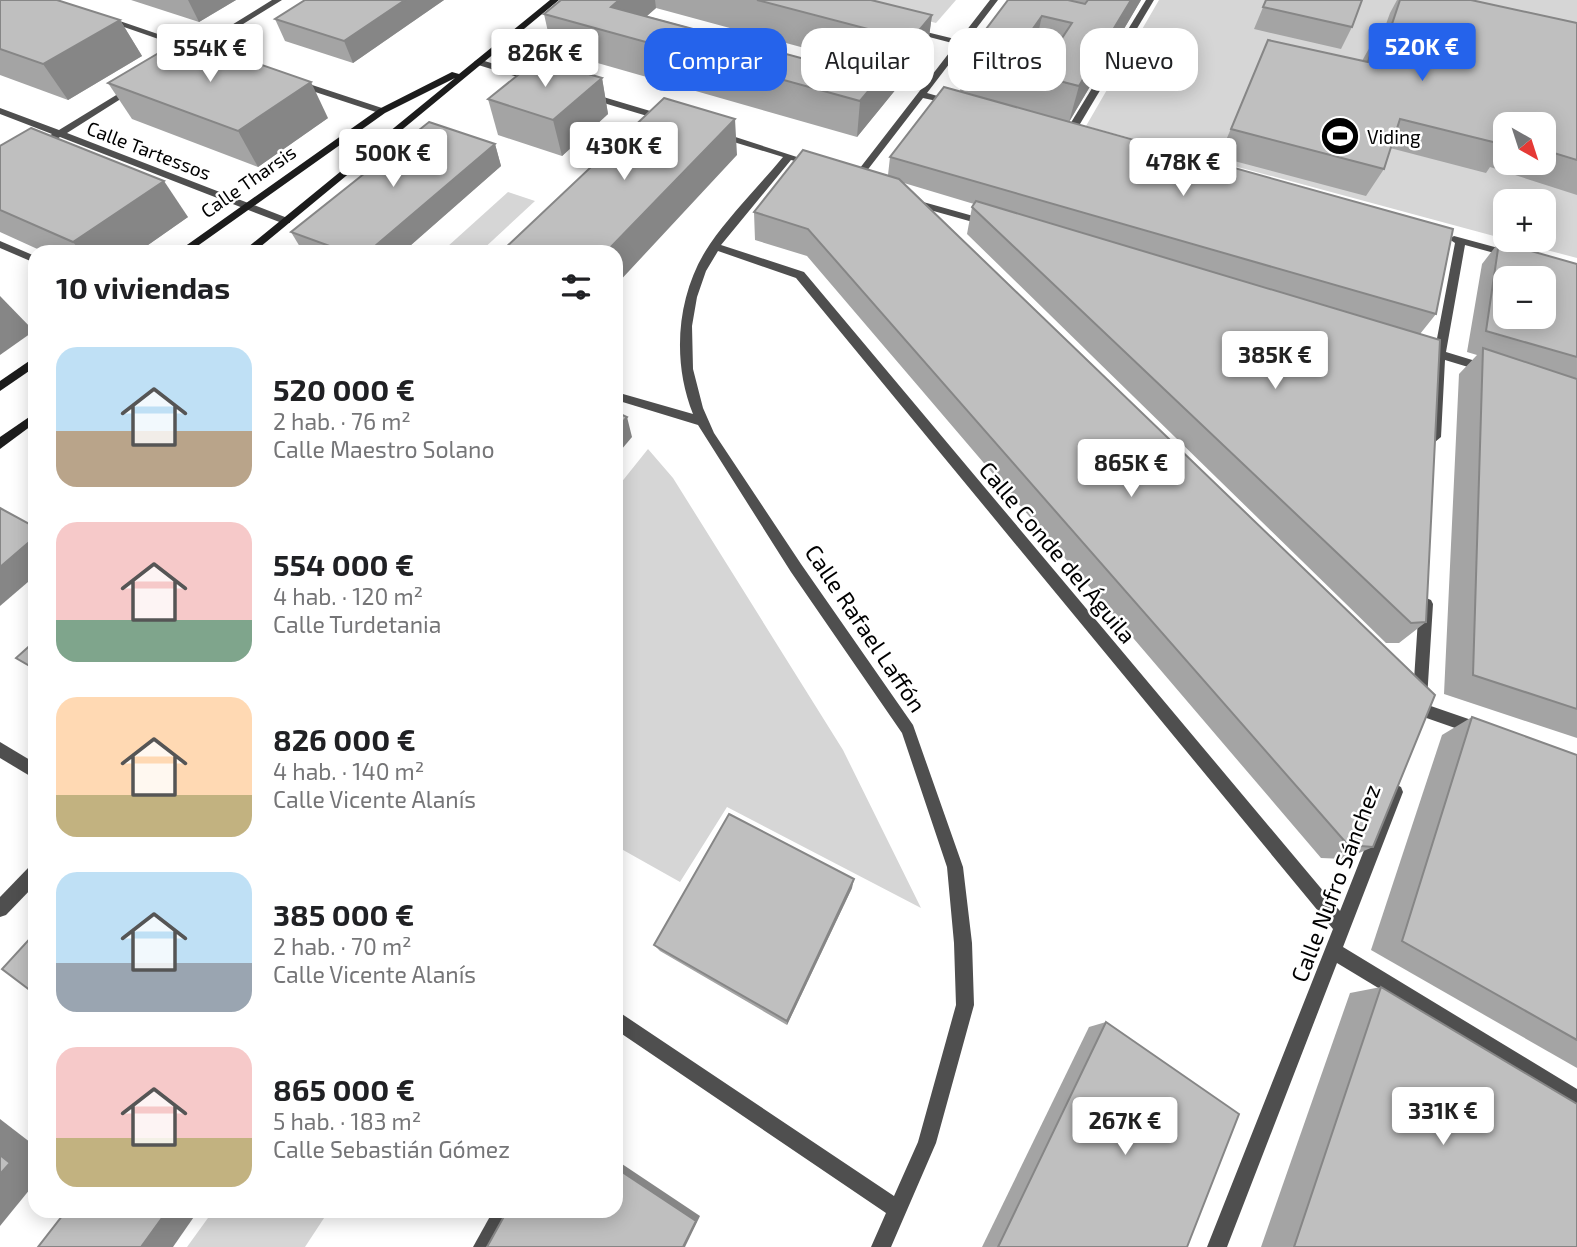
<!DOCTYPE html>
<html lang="es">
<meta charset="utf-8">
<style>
:root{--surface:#fff;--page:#f6f6f6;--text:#202124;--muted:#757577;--accent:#2563eb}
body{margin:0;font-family:"Exo 2",sans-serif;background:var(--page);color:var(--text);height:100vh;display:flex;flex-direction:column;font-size:26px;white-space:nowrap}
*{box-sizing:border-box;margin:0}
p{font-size:23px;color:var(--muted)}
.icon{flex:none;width:38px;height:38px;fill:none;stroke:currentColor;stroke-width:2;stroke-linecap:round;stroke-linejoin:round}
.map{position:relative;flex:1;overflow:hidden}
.panel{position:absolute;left:28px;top:245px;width:595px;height:973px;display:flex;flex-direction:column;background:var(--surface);border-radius:21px;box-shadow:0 4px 18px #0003}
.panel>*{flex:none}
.banner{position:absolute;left:644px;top:28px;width:665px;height:63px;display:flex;gap:14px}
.needle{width:46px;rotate:141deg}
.controls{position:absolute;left:1493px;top:112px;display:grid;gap:14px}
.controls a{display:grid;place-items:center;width:63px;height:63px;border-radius:14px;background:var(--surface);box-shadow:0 4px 18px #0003;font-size:35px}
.price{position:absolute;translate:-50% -60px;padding:0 16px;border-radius:7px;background:#fff;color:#222;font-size:23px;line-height:46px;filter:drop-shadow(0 2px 4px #0008)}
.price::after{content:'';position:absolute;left:50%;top:42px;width:21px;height:16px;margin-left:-10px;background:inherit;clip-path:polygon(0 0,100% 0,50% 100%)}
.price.on{background:var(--accent);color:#fff}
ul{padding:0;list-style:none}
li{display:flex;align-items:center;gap:21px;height:175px;padding:0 28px}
li span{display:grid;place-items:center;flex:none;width:196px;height:140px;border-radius:21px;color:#555}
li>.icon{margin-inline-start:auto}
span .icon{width:84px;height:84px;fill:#fffc;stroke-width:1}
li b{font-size:30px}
h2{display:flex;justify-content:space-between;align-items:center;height:84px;padding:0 28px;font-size:30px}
.chip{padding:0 24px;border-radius:21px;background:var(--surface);box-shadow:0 4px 18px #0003;font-size:24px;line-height:63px}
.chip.on{background:var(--accent);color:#fff}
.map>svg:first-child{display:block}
</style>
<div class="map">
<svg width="1577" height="1247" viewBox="0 0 1577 1247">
<rect width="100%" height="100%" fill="#fff"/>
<g fill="#d6d6d6" fill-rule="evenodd">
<polygon points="847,0 956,0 936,23"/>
<path d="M1159 0H1577V258L1509 240H1544V201H1505V239L1086 126ZM1505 124H1544V163H1505Z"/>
<polygon points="508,192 535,201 480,252 462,252 447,247"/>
<polygon points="648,449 673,478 843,750 921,908 727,807 680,882 616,846 616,489"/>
<polygon points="213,1211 314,1211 324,1218 305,1247 187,1247"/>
</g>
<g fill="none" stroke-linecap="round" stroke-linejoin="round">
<g fill="#4f4f4f" fill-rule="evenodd">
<polygon points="272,0 282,0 190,57 186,54 190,50 101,19 108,17 196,47"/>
<polygon points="990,0 998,0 927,93 955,101 955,105 923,98 859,181 853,181 853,177 956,44 910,32 910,28 959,40"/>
<polygon points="1146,0 1154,0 1074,134 1066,136 1064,134"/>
<polygon points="478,59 540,78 541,80 537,83 475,64 474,62"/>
<polygon points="297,80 385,109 387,111 379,113 294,85 293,83"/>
<polygon points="131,86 138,88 67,133 290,219 290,223 282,223 60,137 41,149 35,149 35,145 52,134 0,114 0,108 59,130"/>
<polygon points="590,93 667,116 669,118 664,121 587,98 586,96"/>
<path d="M714 132H720L800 158 795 161 791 160 721 245 804 272 1340 911 1389 787 1395 784 1401 787 1403 792 1343 947 1577 1089V1108L1337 963 1227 1247H1207L1333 929 796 278 718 251 706 271 697 297 692 326 693 369 703 408 714 433 801 564 913 725 963 867 972 943 974 1005 936 1143 891 1247H871L886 1213 616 1030V1010L894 1196 918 1142 956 1005 954 943 947 867 902 733 791 572 698 425 616 400V392L693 414C671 359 677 292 710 244 731 214 759 186 783 157L714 136Z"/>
<polygon points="909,198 991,221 992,223 987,226 905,203 904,201"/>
<polygon points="1454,236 1513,252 1514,254 1509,257 1465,245 1446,352 1492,366 1494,369 1488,373 1445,360 1441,437 1435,442 1429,437 1434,357 1419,352 1417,349 1423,345 1435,349 1455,243 1449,239"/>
<polygon points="0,241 35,256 35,263 0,248"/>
<polygon points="1426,598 1431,600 1433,604 1427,699 1425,704 1483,724 1486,729 1483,734 1478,736 1415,714 1406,702 1408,697 1413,695 1419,604 1421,600"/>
<polygon points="0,742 35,763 35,779 0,758"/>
<polygon points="35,865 35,885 6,915 0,917 0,897 29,867"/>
<polygon points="493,1211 514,1211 494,1247 473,1247"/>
</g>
<g fill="#1c1c1c" fill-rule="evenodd">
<polygon points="550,0 559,0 254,252 242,252 455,78 385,113 189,252 177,252 379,109 452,72 459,74"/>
<polygon points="35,357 35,367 0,391 0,381"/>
<polygon points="35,413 35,423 0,449 0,437"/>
</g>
</g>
<g fill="#a4a4a4" fill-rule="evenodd">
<polygon points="0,0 120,20 142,56 68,100 0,75"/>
<polygon points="131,0 236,0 199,22"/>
<polygon points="305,0 444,0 353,63 285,41 275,19"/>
<path d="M561 0H871L932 15 927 51 857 137 552 50 544 14ZM656 8 845 59 838 68 647 16Z"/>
<polygon points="1008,0 1141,0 1069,122 1436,314 1420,334 1426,622 1399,643 1386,643 967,234 972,207 974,204 904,183 1373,847 1345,859 1321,858 807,256 755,240 754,212 888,175 890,157 960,92 965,57"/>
<polygon points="1266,0 1352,27 1341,49 1254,29"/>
<path d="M1397 0H1471L1577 23V195L1490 167 1486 173 1390 148 1384 169 1366 196 1219 157 1268 40 1362 61 1376 36 1381 38 1390 13ZM1505 124H1544V163H1505Z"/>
<polygon points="602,78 608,114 562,156 498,135 488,99"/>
<polygon points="108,83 328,118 258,167 132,119"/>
<polygon points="495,144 501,166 403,252 303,252 291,232"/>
<polygon points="0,146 188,217 138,252 44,252 0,232"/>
<polygon points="1499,242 1577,264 1577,738 1444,694 1459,374 1477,355 1467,352 1482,264"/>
<polygon points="1472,717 1577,755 1577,1068 1371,950 1442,735"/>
<polygon points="852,888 787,1025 660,951 654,945"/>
<polygon points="1381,987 1577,1247 1261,1247 1350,993"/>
<polygon points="1106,1022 1187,1247 982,1247 1089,1027"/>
</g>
<g fill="#868686">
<polygon points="188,0 236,0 199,22"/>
<polygon points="405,0 444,0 353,63 344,41"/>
<polygon points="619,0 655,0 656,8 624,36 611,7"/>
<polygon points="1131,0 1141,0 1069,122 1079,86"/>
<polygon points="932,15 927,51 857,137 860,101"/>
<polygon points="1042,16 1034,51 1019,72 1027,37"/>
<polygon points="120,20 142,56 68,100 43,64"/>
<polygon points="602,78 608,114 562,156 553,120"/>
<polygon points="311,82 328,118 258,167 238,131"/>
<polygon points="735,119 737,155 616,285 616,252 606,252"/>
<polygon points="495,144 501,166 403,252 368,252"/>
<polygon points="164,181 188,217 138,252 81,252 73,242"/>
<polygon points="0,296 34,331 0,355"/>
<polygon points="627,417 632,437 616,456 616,430"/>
<polygon points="35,537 35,576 0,606 0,567"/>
<polygon points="854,879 852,888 787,1025 787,1021"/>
<polygon points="0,1119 35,1146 35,1183 0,1226"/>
<polygon points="616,1160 700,1216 685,1247 683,1247 616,1168"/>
<polygon points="167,1211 198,1211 173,1247 141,1247"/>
</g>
<g fill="#bfbfbf" stroke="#868686" stroke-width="2" fill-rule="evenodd">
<polygon points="0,0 57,0 120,20 43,64 0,49"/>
<polygon points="305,0 405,0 344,41 275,19"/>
<polygon points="561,0 619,0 611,7 838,68 872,30 757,0 871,0 932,15 860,101 544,14"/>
<path d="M1008 0H1068L1085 4 1088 0H1131L1079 86 965 57ZM1042 16 1072 23 1058 44 1027 37Z"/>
<polygon points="1266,0 1362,0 1352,27 1263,7"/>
<polygon points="1400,0 1471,0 1577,23 1577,160 1544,150 1544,124 1505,124 1505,145 1400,119 1384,169 1231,129 1268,40 1368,62 1376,36 1387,39"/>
<polygon points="184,38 311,82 238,131 108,83"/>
<polygon points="538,59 602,78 553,120 488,99"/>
<polygon points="944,87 1453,229 1436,314 890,157"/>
<polygon points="664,98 735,119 606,252 501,252"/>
<polygon points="429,122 495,144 368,252 346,252 291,232"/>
<polygon points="31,128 164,181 73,242 0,210 0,146"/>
<polygon points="803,150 899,179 1435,695 1373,847 1348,845 808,229 754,212"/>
<polygon points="976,201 1440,340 1426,622 1411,623 972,207"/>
<path d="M1499 242 1577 264V357L1486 331ZM1505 278H1544V317H1505Z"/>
<polygon points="1483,348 1577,379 1577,709 1473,675"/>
<polygon points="616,412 627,417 616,430"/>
<polygon points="0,508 35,527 35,537 0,567"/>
<polygon points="35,641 35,669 16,658"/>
<polygon points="1472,717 1577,755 1577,1040 1402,941"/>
<polygon points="729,814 854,879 787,1021 654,945"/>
<polygon points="35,933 35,994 2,969"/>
<polygon points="1381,987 1577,1104 1577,1247 1294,1247"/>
<polygon points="1106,1022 1239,1114 1187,1247 998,1247"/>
<polygon points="0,1155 10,1163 0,1174"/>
<polygon points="616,1168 696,1221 683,1247 487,1247 507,1211 616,1211"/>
<polygon points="66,1211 167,1211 141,1247 38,1247"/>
</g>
<defs>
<g id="stadium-disc" transform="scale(2.0125)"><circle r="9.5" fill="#000" stroke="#fff"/><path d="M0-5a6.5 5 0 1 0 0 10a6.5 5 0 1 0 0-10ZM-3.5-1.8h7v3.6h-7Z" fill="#fff"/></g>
</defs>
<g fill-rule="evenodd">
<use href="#stadium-disc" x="1340" y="136"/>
</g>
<g text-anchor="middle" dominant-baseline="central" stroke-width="5" stroke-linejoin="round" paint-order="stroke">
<g font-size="19" fill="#000" stroke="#fff" text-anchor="start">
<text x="1367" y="136">Viding</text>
</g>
<g font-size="19" fill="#000" stroke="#fff">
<text transform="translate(149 150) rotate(21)">Calle Tartessos</text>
<text transform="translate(248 181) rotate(-35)">Calle Tharsis</text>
</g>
<g font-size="23" fill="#000" stroke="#fff">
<text transform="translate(1058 552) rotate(50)">Calle Conde del Águila</text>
<text transform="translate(866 628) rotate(56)">Calle Rafael Laffón</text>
<text transform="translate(1335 883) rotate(-69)">Calle Nufro Sánchez</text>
</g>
</g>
</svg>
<div class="controls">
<a><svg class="needle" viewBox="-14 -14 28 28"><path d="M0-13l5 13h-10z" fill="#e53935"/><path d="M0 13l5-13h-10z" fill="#757577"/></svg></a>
<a>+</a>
<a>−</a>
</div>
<b class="price on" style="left:1422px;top:83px">520K €</b>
<b class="price" style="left:210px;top:84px">554K €</b>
<b class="price" style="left:545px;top:89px">826K €</b>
<b class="price" style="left:624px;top:182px">430K €</b>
<b class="price" style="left:393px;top:189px">500K €</b>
<b class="price" style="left:1183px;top:198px">478K €</b>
<b class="price" style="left:1275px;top:391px">385K €</b>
<b class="price" style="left:1131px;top:499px">865K €</b>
<b class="price" style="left:1443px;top:1147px">331K €</b>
<b class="price" style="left:1125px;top:1157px">267K €</b>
<div class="banner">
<a class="chip on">Comprar</a>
<a class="chip">Alquilar</a>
<a class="chip">Filtros</a>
<a class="chip">Nuevo</a>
</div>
<section class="panel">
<h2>10 viviendas<svg class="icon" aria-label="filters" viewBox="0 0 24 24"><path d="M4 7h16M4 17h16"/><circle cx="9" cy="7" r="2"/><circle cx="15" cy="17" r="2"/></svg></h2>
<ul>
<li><span style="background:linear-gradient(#bfe0f5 60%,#b9a48a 0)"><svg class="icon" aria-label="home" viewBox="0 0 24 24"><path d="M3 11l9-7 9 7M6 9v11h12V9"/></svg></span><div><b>520 000 €</b><p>2 hab. · 76 m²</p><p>Calle Maestro Solano</p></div></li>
<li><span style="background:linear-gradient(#f6c9c9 70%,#7fa58c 0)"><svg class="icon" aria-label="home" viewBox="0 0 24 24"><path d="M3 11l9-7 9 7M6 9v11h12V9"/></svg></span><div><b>554 000 €</b><p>4 hab. · 120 m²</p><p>Calle Turdetania</p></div></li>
<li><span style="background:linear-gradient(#ffd9b3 70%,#c2b280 0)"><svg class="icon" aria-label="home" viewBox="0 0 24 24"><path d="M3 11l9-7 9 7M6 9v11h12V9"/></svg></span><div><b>826 000 €</b><p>4 hab. · 140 m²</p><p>Calle Vicente Alanís</p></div></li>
<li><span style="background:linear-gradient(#bfe0f5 65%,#9aa5b1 0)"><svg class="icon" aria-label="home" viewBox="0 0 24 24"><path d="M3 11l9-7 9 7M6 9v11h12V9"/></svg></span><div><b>385 000 €</b><p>2 hab. · 70 m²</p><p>Calle Vicente Alanís</p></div></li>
<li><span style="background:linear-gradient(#f6c9c9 65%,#c2b280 0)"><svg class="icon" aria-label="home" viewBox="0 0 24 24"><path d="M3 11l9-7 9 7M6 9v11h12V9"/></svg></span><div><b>865 000 €</b><p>5 hab. · 183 m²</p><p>Calle Sebastián Gómez</p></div></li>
</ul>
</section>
</div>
